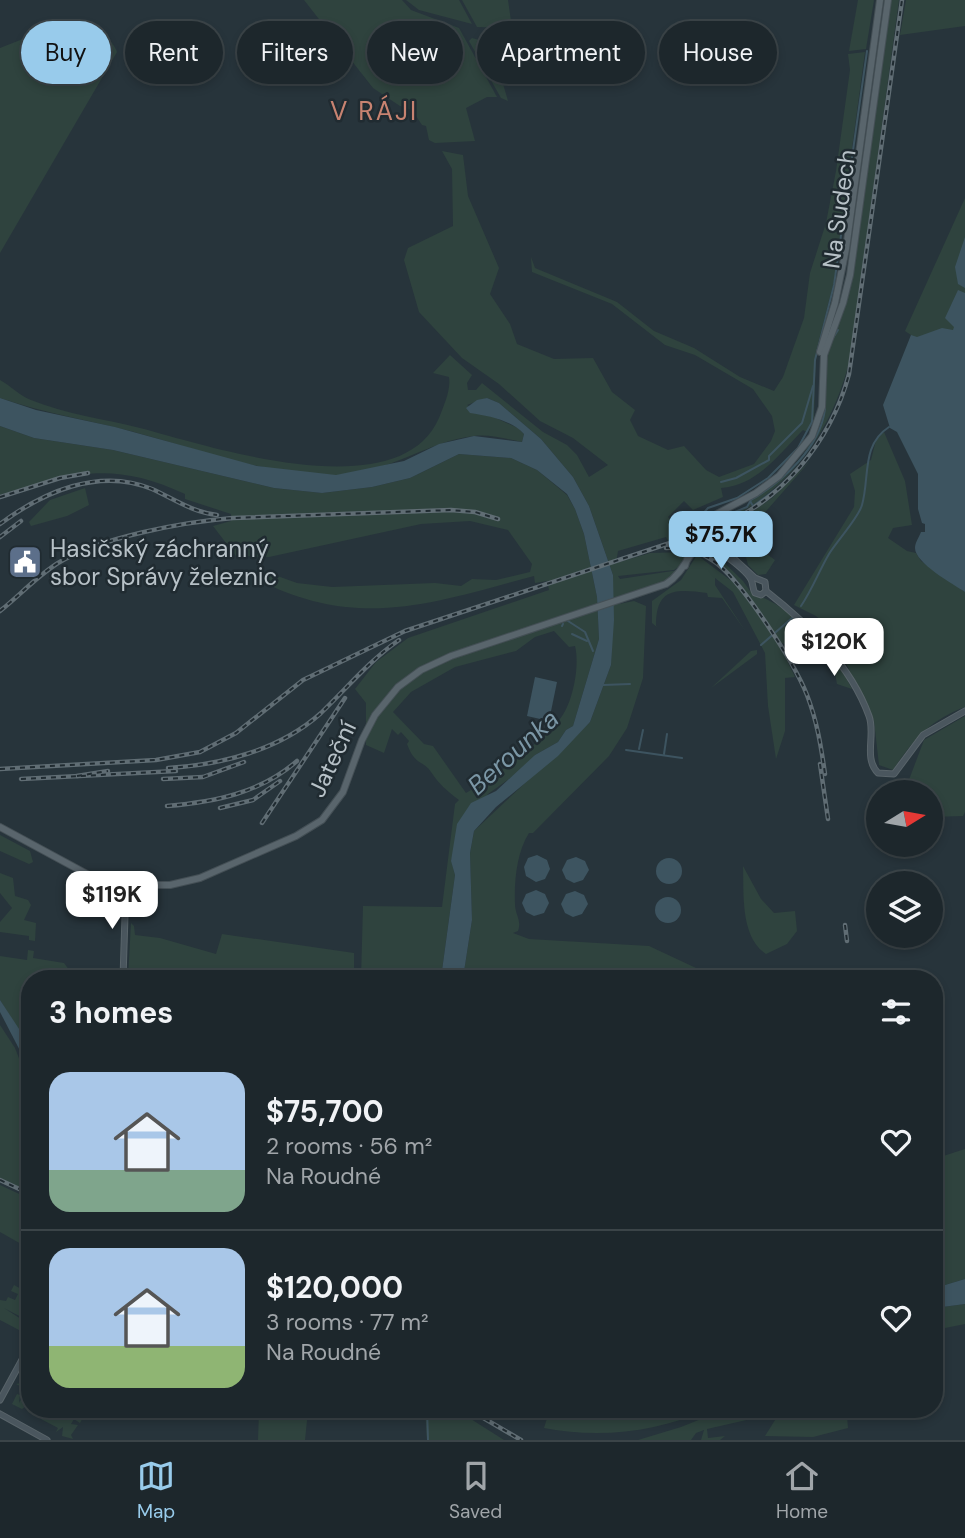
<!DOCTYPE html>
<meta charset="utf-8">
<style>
:root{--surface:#1d272c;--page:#2a3338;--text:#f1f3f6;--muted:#a0a5a9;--line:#3b4448;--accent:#98cbeb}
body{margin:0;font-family:"DM Sans",sans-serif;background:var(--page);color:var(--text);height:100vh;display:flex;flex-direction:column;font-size:26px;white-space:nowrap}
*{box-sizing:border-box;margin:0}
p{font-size:23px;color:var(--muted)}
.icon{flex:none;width:38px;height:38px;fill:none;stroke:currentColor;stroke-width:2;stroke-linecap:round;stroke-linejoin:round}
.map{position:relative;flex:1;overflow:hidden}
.side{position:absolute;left:21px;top:970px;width:922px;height:448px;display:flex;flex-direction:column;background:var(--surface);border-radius:28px;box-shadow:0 4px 10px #0003,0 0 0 2px var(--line)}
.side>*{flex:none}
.guide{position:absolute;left:21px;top:21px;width:924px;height:63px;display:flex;gap:14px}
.needle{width:46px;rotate:79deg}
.tools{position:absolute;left:866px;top:780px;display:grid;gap:14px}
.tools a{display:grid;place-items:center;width:77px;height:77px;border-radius:50%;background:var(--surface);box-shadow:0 4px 10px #0003,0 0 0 2px var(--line);font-size:35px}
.price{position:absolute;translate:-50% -60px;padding:0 16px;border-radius:14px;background:#fff;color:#222;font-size:23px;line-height:46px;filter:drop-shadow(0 2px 4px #0008)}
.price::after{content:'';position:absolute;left:50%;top:42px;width:21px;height:16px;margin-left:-10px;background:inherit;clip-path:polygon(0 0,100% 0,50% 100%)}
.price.selected{background:var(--accent);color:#111}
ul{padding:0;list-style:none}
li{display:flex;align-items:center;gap:21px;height:175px;padding:0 28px}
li+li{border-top:2px solid var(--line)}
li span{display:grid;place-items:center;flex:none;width:196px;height:140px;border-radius:21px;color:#555}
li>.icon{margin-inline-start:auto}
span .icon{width:84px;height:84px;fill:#fffc;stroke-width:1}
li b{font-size:30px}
h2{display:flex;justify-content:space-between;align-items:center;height:84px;padding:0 28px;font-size:30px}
.pill{padding:0 24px;border-radius:32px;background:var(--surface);box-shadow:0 4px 10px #0003,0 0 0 2px var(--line);font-size:24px;line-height:63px}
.pill.selected{background:var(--accent);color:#111}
.tab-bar{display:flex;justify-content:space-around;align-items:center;height:98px;border-top:2px solid var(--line);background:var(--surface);font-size:19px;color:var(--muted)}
.tab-bar a{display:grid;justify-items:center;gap:4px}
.tab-bar .selected{color:var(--accent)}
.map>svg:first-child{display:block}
</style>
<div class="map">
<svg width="965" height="1440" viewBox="0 0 965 1440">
<rect width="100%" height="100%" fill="#27343b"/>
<g fill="#2f433e" fill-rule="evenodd">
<polygon points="304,0 402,0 411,10 459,28 497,97 487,97 466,108 475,141 435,143 429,140 426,126 422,125 412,110 400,106 373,88"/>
<polygon points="406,0 459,0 472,24 419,10"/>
<polygon points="462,0 508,0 512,28 477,27"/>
<polygon points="858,0 874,0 866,49 849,51"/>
<path d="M891 0H899L850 359C831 436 785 496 711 528L717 519 748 507 751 501 788 472 803 455 821 425 825 404V360L851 286Z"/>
<polygon points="906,0 965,0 965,26 900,35"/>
<path d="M71 20C88 24 111 35 117 52L0 253V48Z"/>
<polygon points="472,38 483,41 501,77 508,101 501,98 469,41"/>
<path d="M865 52 834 281 816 352 814 417 807 432 803 430C780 453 757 486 721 488L723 497 693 510 684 501 668 517 680 529 683 528 686 536 668 541 666 537 618 551 616 563 650 553 686 552 681 565 674 570 618 576 620 579 679 570 666 581 619 597V604L634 601 646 606 643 678 627 728 609 756 533 833H529C517 852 514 880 515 904 515 915 522 920 518 931L513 933 529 939 649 946 696 968 695 978H463L472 920 470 853 474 831 590 722 611 665 613 575 589 506 573 477 541 439 499 403 487 398 467 405 518 428 524 434 522 442C507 439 489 434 474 436 428 441 388 474 337 475 268 476 200 450 134 432 89 420 44 413 0 398V380C11 386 20 396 31 400 65 414 105 419 140 428 209 446 399 510 439 418 444 405 451 390 449 377L433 373 450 355 472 375 467 383 468 390H476L482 383 543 432 567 445 577 455 589 477 608 465 573 438 540 421 499 384 462 358 419 312 404 260 408 248 453 226 452 169 442 151 463 155 468 196 499 268 490 294 510 324 517 344 554 359 593 358 612 392 635 410 630 420 638 436 668 450 684 446 706 470 719 477 754 464 771 441 775 431 772 416 753 389 695 355 665 345 612 304 532 272 531 257 535 268 617 302 654 331 694 348 740 377 774 391 783 377 804 318 810 273 826 223 836 171 850 70 848 54Z"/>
<polygon points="965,198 965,343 907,348 911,335 905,331"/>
<path d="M0 426 34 438 113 450 274 488 322 493 372 487 410 478 459 454 511 458 537 470 567 495 575 509 584 534 597 597 599 639 573 726 566 730 558 742 535 755 527 766 488 794 451 860 455 875 441 978H361L363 906 442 907 455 804 459 800C447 791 439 784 431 772 423 760 415 766 407 744L409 741 401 732 398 735 392 729 384 753 366 745V703L355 689 376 662 408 638 549 590 547 581 535 583 534 576C437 602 361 630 265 583L269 573 297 583 332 587 435 583 461 586 472 579 496 580 530 572 532 564 508 530 470 521 421 524 269 557 236 556 213 526 231 521V514L185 499V494C113 460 71 473 0 495ZM554 631 569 647 575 646C580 665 573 703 560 719 536 747 498 774 466 793L433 746 424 744 393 712 411 692 455 667 516 651 535 637Z"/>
<path d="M884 432 905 481 912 525 893 528 888 538 907 551 916 553 921 561 965 592V707C930 720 913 740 893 770L879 765 874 721 842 655 830 641 836 634 816 616 794 605 854 507 855 491 850 474 871 460 876 440Z"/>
<polygon points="810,461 754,525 765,534 757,547 775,560 766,574 758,575 748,565 745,553 726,530 772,498"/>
<polygon points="85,488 89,505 67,516 31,526 29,522 50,500"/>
<path d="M709 548 743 581 753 595C758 598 763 597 768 600 803 618 835 654 852 689L837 684 833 663 820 655 778 642 795 677 785 678V731L776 759 768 706 765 653 733 592 715 578V585L746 632 722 598 708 597 707 593C675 589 656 588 656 626L658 628 652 623V601L681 580 697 555 733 582 738 581 716 559 699 551Z"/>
<polygon points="757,650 757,654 711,688 751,651"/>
<polygon points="965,716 965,812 963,816 931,817 931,793 904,793 924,740"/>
<polygon points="0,835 30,851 33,862 29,864 0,851"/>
<path d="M743 866 761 899 774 913 795 911 797 931 787 944 766 954C740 937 744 893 743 866Z"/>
<polygon points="0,873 13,878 15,896 28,900 31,905 24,920 36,923 35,941 29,940 29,936 0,932 0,922 12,908 0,893"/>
<polygon points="131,923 134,926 135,935 160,938 216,954 222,934 354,953 354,978 128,978"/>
<polygon points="28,950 34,951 33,958 64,963 75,978 30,978 30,1049 0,1000 0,956 27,960"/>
<polygon points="895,971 894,978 847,978 848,975"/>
<polygon points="0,1025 15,1048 30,1087 30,1192 0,1178"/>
<polygon points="965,1149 965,1279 935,1288 934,1159"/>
<polygon points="0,1185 30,1199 30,1249 0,1232"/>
<polygon points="14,1285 30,1294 30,1311 25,1319 4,1308 24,1321 19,1330 0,1320 0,1300 6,1301 8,1297 15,1300 18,1294 11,1291"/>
<polygon points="965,1304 965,1324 935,1330 935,1308"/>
<polygon points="25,1375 30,1379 30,1409 87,1409 80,1423 74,1419 71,1424 78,1425 71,1435 73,1439 62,1436 63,1427 56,1432 58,1428 41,1419 41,1414 38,1412 35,1416 28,1412 26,1406 22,1409 12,1404 17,1394 20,1395 19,1403 26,1390 20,1392 22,1387 16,1384 21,1383"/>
<polygon points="277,1409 308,1411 305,1440 258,1440 259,1411 276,1411"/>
<polygon points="425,1409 455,1409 504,1440 427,1440"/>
<path d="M550 1409H709C657 1432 600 1439 544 1428Z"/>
<polygon points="726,1409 762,1409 764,1416 707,1429 708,1438 725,1436 720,1440 701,1440 704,1430 696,1433 691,1440 638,1440 681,1427"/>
<polygon points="787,1409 838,1409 847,1416 848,1428 813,1437 765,1436 777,1417"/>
</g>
<g fill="#3d5460">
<polygon points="965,237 965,288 958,284 955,267"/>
<path d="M958 290 965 293V592C953 584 915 563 915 548 915 543 919 537 921 532H925V524L922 523 918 509V474L897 432 890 428 883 405 911 335 917 337 942 328 953 330 954 327 945 318Z"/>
<path d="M0 398 36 410 115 427 257 466 336 475 404 461 439 444 474 436 522 442 524 434C511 420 489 416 470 413L466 408 477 400 487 398 499 403 541 439 573 477 589 506 613 575 614 620 611 665 590 722 558 756 496 807 474 831 470 853 472 920 463 978H441L455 875 451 861 457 824 471 803 496 791 535 755 558 742 566 730 573 726 599 639 597 597 584 534 575 509 567 494 537 470 511 458 459 454 410 478 372 487 322 493 274 488 113 450 34 438 0 426Z"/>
<polygon points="535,677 557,682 549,721 527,716"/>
<polygon points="537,855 547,860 550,869 545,879 536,882 526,876 524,867 528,858"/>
<polygon points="576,857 585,861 589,870 583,880 574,883 566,879 562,870 567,860"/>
<circle cx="669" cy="871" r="13"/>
<polygon points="536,890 545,894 549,903 544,913 534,916 526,912 522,903 526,894"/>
<polygon points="575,891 584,895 588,904 582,914 573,917 565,913 561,904 566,894"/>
<circle cx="668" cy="910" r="13"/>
<polygon points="0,1000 27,1041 30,1070 0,1012"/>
<polygon points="965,1279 965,1304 935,1308 935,1288"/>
</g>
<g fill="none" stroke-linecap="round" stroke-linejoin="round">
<g stroke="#3d5460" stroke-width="2">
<polyline points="833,338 838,330"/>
<polyline points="721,482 736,478 769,460 769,456 802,423 813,386"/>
<polyline points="750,501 753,506 775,490"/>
<polyline points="688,520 700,517 708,508 737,498 768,478 798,448 812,422 815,360 834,285 867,51"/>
<path d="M711 525 715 520 747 507 751 500C783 481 820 448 825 409"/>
<path d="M801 606C812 590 819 571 829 554 837 541 859 517 862 505 870 477 861 445 889 427"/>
<polyline points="568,621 585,632 593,651"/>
<polyline points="562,626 563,624"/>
<polyline points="572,634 587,641"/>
<polyline points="761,645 792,618"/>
<polyline points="603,685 630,684"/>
<polyline points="639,749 643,730"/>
<polyline points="626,750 682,758"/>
<polyline points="664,754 667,734"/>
<polyline points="427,1409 428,1440"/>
</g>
<g stroke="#59646a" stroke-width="7">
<g id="secondary">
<path d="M706 533 755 578 765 582 766 591C808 624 850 664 869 716 876 734 863 758 878 773L894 774 923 735 965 711"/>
<path d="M700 542C711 543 749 571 752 582 753 586 753 590 755 593L761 595 766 591"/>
<polyline points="123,978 126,885"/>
<polyline points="0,1400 30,1345"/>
<polyline points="0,1414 47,1440"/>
</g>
</g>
<g stroke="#444f55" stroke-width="8">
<g id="primary">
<polyline points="820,352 835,303 846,249 880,0"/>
<polyline points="706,530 711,517 756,493 779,476 812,436 822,407 824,355 843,303 850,275 888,0"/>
<path d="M0 827 98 880 126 885H170L200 878 296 836 322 820 343 792 362 740 375 715 398 687 421 670 451 656 666 584C685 572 689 550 705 538L706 531 701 526H696L690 531 691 546 685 566"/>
</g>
</g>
<use href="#secondary" stroke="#4a565e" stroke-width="5"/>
<use href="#primary" stroke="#59656c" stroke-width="6"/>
<g stroke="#606d74" stroke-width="4.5">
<g id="rail">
<polyline points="0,497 60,478 88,473"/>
<path d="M0 524C43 492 99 467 152 489 174 499 192 512 217 515"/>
<polyline points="0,537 21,521"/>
<path d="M666 548C682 547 698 551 712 560 740 577 795 664 807 695 817 721 821 746 825 774"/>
<path d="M0 611C20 595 36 577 58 563 101 537 183 522 233 518L451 510 475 512 498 519"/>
<polyline points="820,764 828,819"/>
<path d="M168 768C221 765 280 750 321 713 346 689 370 660 399 640"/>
<path d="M0 769 156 760 200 752 236 733 303 680 405 631 715 528C781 502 831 442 849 374L902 0"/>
<polyline points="77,776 108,771"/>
<polyline points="21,779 176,771"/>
<polyline points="163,779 203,777 244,762"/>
<path d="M167 806C215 802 260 793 297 761"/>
<polyline points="220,808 253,800 280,781"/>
<polyline points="262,823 345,698"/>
<polyline points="845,925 847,941"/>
<polyline points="0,1180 30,1194"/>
<polyline points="468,1409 521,1440"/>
</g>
</g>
<use href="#rail" stroke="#202b31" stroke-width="2" stroke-dasharray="5" stroke-linecap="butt"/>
</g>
<defs>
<g id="civic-square" transform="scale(1.75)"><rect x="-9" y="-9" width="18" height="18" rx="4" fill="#5c6f8a" stroke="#202b31"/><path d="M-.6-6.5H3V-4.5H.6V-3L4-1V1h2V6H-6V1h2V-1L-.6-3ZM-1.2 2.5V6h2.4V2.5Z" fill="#fff"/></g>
</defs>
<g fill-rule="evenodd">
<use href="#civic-square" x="25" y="562"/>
</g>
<g text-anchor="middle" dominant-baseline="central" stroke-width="5" stroke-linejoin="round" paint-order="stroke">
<g font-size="24" fill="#b7c1c7" stroke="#202b31">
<text transform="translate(839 209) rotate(-82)">Na Sudech</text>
<text transform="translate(332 759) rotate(-65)">Jateční</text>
</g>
<g font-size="24" fill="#b7c1c7" stroke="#202b31" text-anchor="start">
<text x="50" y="548">Hasičský záchranný<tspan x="50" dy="28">sbor Správy železnic</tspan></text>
</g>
<g font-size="26" letter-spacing="2" fill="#c88371" stroke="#202b31">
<text x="374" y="111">V RÁJI</text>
</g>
<g font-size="26" font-style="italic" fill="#7b97a6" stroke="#202b31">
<text transform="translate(513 752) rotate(-42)">Berounka</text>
</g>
</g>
</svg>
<div class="tools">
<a><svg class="needle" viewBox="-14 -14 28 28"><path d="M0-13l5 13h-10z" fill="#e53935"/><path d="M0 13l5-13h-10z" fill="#a0a5a9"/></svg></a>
<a><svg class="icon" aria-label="layers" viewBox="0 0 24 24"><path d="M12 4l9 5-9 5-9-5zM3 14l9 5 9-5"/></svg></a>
</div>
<b class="price selected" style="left:721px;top:571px">$75.7K</b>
<b class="price" style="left:834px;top:678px">$120K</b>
<b class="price" style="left:112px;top:931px">$119K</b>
<div class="guide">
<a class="pill selected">Buy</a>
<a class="pill">Rent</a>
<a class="pill">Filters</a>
<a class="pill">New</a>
<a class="pill">Apartment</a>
<a class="pill">House</a>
</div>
<section class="side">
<h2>3 homes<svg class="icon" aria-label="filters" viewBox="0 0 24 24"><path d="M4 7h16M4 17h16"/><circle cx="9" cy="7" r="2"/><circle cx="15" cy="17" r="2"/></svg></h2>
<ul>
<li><span style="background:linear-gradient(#a9c7e8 70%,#7fa58c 0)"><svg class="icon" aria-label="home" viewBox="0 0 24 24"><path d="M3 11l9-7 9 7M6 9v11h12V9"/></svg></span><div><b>$75,700</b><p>2 rooms · 56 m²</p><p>Na Roudné</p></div><svg class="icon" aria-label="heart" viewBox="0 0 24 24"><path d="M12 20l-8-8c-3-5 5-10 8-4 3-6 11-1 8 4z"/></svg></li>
<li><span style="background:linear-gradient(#a9c7e8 70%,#8fb573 0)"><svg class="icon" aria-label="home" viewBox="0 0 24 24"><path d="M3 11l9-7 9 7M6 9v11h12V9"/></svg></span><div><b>$120,000</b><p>3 rooms · 77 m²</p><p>Na Roudné</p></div><svg class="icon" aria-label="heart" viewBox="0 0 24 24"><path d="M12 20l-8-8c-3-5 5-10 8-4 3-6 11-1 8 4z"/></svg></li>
</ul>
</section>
</div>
<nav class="tab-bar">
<a class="selected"><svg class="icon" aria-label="map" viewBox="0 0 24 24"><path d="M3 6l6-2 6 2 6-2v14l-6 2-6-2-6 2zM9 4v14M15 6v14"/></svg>Map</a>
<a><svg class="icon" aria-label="saved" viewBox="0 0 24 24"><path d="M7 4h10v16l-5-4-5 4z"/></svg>Saved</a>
<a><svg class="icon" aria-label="home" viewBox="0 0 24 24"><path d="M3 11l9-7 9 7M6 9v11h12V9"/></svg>Home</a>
</nav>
